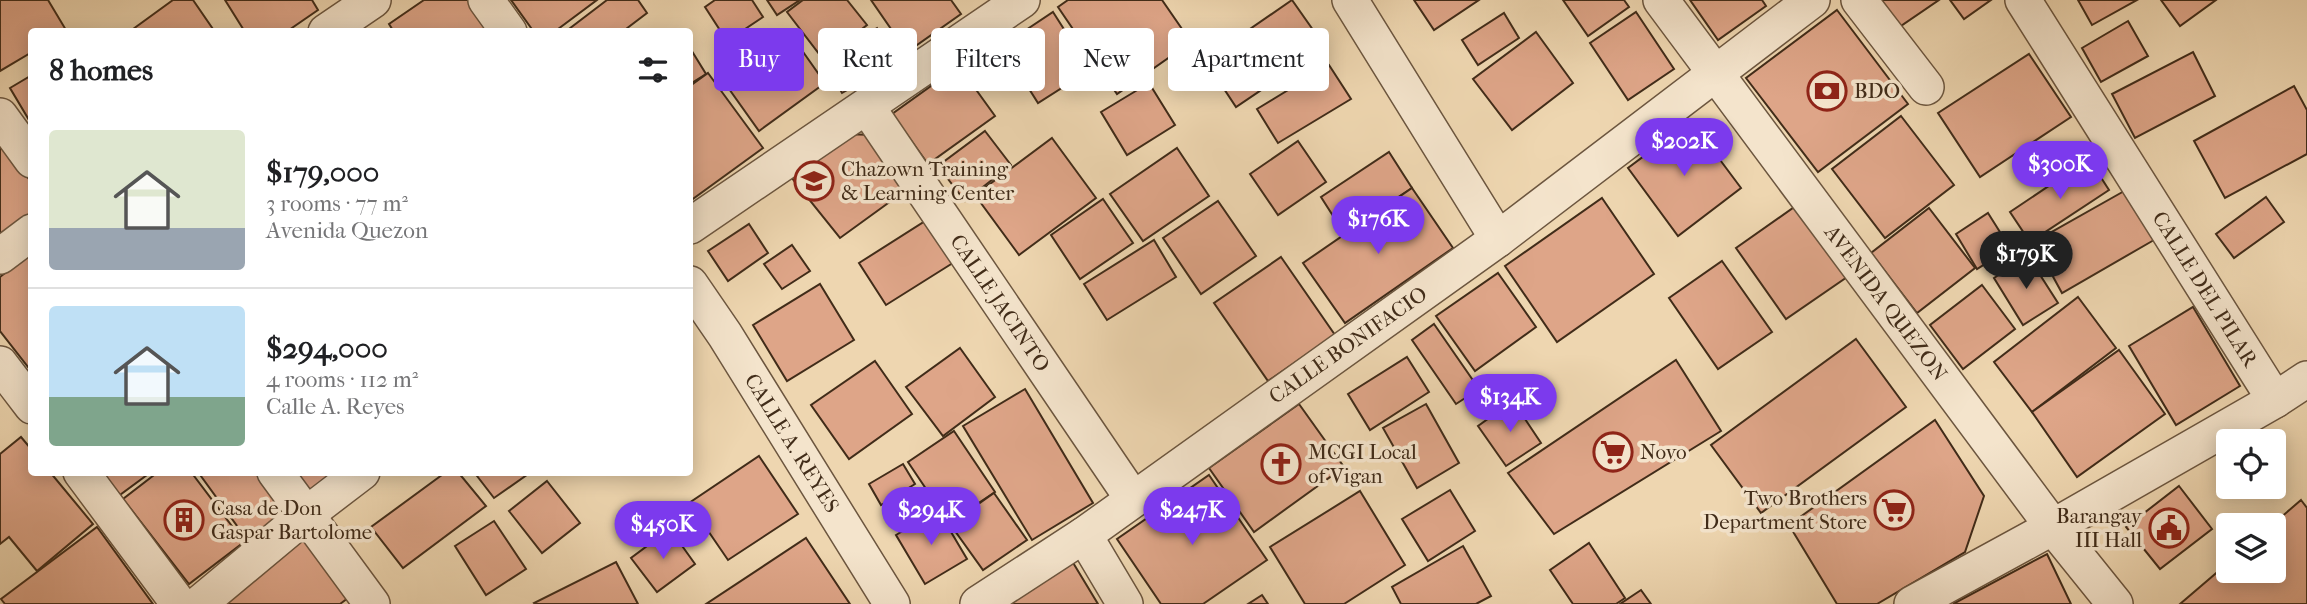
<!DOCTYPE html>
<meta charset="utf-8">
<style>
:root{--surface:#fff;--page:#f2f2f2;--text:#202124;--muted:#757577;--line:#e0e0e0;--accent:#7c3aed}
body{margin:0;font-family:"IM FELL French Canon",serif;background:var(--page);color:var(--text);height:100vh;display:flex;flex-direction:column;font-size:26px;white-space:nowrap}
*{box-sizing:border-box;margin:0}
p{font-size:23px;color:var(--muted)}
.icon{flex:none;width:38px;height:38px;fill:none;stroke:currentColor;stroke-width:2;stroke-linecap:round;stroke-linejoin:round}
.map{position:relative;flex:1;overflow:hidden}
.side{position:absolute;left:28px;top:28px;width:665px;height:448px;display:flex;flex-direction:column;background:var(--surface);border-radius:7px;box-shadow:0 4px 18px #0003}
.side>*{flex:none}
.hud{position:absolute;left:714px;top:28px;width:665px;height:63px;display:flex;gap:14px}
.tools{position:absolute;left:2216px;top:429px;display:grid;gap:14px}
.tools a{display:grid;place-items:center;width:70px;height:70px;border-radius:7px;background:var(--surface);box-shadow:0 4px 18px #0003;font-size:35px}
.price{position:absolute;translate:-50% -60px;padding:0 16px;border-radius:24px;background:var(--accent);color:#fff;font-size:23px;line-height:46px;filter:drop-shadow(0 2px 4px #0008)}
.price::after{content:'';position:absolute;left:50%;top:42px;width:21px;height:16px;margin-left:-10px;background:inherit;clip-path:polygon(0 0,100% 0,50% 100%)}
.price.on{background:#222;color:#fff}
ul{padding:0;list-style:none}
li{display:flex;align-items:center;gap:21px;height:175px;padding:0 21px}
li+li{border-top:2px solid var(--line)}
li span{display:grid;place-items:center;flex:none;width:196px;height:140px;border-radius:7px;color:#555}
li>.icon{margin-inline-start:auto}
span .icon{width:84px;height:84px;fill:#fffc;stroke-width:1}
li b{font-size:30px}
h2{display:flex;justify-content:space-between;align-items:center;height:84px;padding:0 21px;font-size:30px}
.tag{padding:0 24px;border-radius:7px;background:var(--surface);box-shadow:0 4px 18px #0003;font-size:24px;line-height:63px}
.tag.on{background:var(--accent);color:#fff}
.map>svg:first-child{display:block}
</style>
<div class="map">
<svg width="2307" height="604" viewBox="0 0 2307 604">
<rect width="100%" height="100%" fill="#eed6b0"/>
<filter id="stains"><feTurbulence type="fractalNoise" baseFrequency=".00286" numOctaves="4"/><feColorMatrix values="0 0 0 0 .2 0 0 0 0 .09 0 0 0 0 .02 0 0 0 .5 -.17"/></filter>
<radialGradient id="worn" r=".72"><stop offset=".6" stop-color="#630" stop-opacity="0"/><stop offset="1" stop-color="#630" stop-opacity=".3"/></radialGradient>
<g fill="#dea588" stroke="#412c19" stroke-width="2">
<polygon points="0,0 48,0 66,30 32,32 32,52 0,71"/>
<polygon points="173,0 193,0 215,32 129,32"/>
<polygon points="225,0 312,0 318,10 286,32 245,32"/>
<polygon points="424,0 470,0 492,32 394,32 389,24"/>
<polygon points="511,0 597,0 554,32 534,32"/>
<polygon points="607,0 638,0 647,13 622,32 565,32"/>
<polygon points="715,0 752,0 763,17 727,41 705,7"/>
<polygon points="767,0 800,0 777,15"/>
<polygon points="803,0 847,0 867,25 823,59 787,12"/>
<polygon points="871,0 951,0 961,14 907,52"/>
<polygon points="1068,0 1162,0 1191,42 1117,94 1058,7"/>
<polygon points="1292,0 1325,47 1236,107 1205,60"/>
<polygon points="1414,0 1479,0 1434,30"/>
<polygon points="1563,0 1624,0 1629,7 1588,36"/>
<polygon points="1690,0 1762,0 1766,6 1718,40"/>
<polygon points="1870,0 1939,0 1892,32"/>
<polygon points="1950,0 1991,0 1964,19"/>
<polygon points="2078,0 2137,0 2092,25"/>
<polygon points="2161,0 2216,0 2180,26"/>
<polygon points="1837,10 1908,104 1818,172 1746,78"/>
<polygon points="1053,12 1090,70 1038,103 1002,46"/>
<polygon points="1636,12 1674,69 1628,100 1590,43"/>
<polygon points="1504,13 1519,38 1478,65 1462,40"/>
<polygon points="2128,21 2148,56 2101,82 2082,48"/>
<polygon points="877,28 897,62 842,93 823,59"/>
<polygon points="789,32 825,83 759,131 722,79"/>
<polygon points="1536,32 1573,83 1512,130 1473,79"/>
<polygon points="690,48 706,74 690,84"/>
<polygon points="2193,52 2215,96 2135,138 2112,94"/>
<polygon points="2029,54 2071,117 1980,177 1938,113"/>
<polygon points="1329,65 1351,99 1278,143 1257,109"/>
<polygon points="959,66 995,116 928,164 892,114"/>
<polygon points="708,73 763,148 690,201 690,86"/>
<polygon points="32,75 32,125 10,88"/>
<polygon points="1149,83 1175,125 1127,155 1101,112"/>
<polygon points="2294,86 2307,110 2307,154 2225,198 2194,141"/>
<polygon points="1901,116 1954,185 1885,238 1832,169"/>
<polygon points="1691,121 1741,188 1678,236 1628,168"/>
<polygon points="985,131 1011,165 965,201 938,166"/>
<polygon points="841,134 876,135 913,185 840,238 787,172"/>
<polygon points="1052,138 1096,198 1019,255 975,195"/>
<polygon points="1298,141 1326,182 1278,215 1250,174"/>
<polygon points="0,142 32,183 32,216 0,240"/>
<polygon points="1177,148 1209,196 1143,241 1110,194"/>
<polygon points="1389,152 1412,188 1344,233 1321,197"/>
<polygon points="2089,159 2109,190 2030,242 2010,212"/>
<polygon points="1412,188 1453,248 1345,323 1303,263"/>
<polygon points="2126,190 2154,240 2062,293 2034,242"/>
<polygon points="2266,197 2284,222 2234,258 2216,234"/>
<polygon points="1602,198 1654,274 1557,342 1505,266"/>
<polygon points="1103,199 1133,243 1080,279 1051,235"/>
<polygon points="1218,201 1256,256 1201,294 1163,238"/>
<polygon points="1800,203 1850,275 1786,319 1736,248"/>
<polygon points="1929,208 1975,268 1917,313 1871,253"/>
<polygon points="1988,213 2010,248 1977,269 1956,234"/>
<polygon points="930,218 956,261 886,305 859,263"/>
<polygon points="749,224 768,253 728,281 708,251"/>
<polygon points="1154,240 1176,277 1107,320 1084,284"/>
<polygon points="792,245 810,271 782,289 764,264"/>
<polygon points="32,252 32,372 0,331 0,277"/>
<polygon points="2028,256 2058,303 2023,325 1994,278"/>
<polygon points="1281,257 1335,335 1268,381 1214,303"/>
<polygon points="1722,261 1772,332 1718,369 1669,298"/>
<polygon points="1498,273 1536,327 1475,371 1436,316"/>
<polygon points="820,284 854,340 787,381 753,325"/>
<polygon points="1982,285 2015,329 1963,369 1930,325"/>
<polygon points="2078,297 2116,348 2032,412 1994,362"/>
<polygon points="2193,307 2240,386 2176,425 2129,346"/>
<polygon points="1434,324 1479,389 1456,404 1412,340"/>
<polygon points="1856,339 1906,407 1761,513 1711,445"/>
<polygon points="960,348 995,397 943,436 906,387"/>
<polygon points="2119,350 2165,414 2077,477 2032,412"/>
<polygon points="1407,357 1429,392 1370,430 1348,394"/>
<polygon points="1676,360 1721,431 1554,534 1508,473"/>
<polygon points="875,361 912,414 849,459 811,405"/>
<polygon points="1025,389 1093,503 1032,540 963,426"/>
<polygon points="1513,401 1541,443 1506,466 1478,426"/>
<polygon points="1299,404 1344,467 1254,532 1209,468"/>
<polygon points="1426,404 1459,463 1417,488 1383,428"/>
<polygon points="1935,420 1984,496 1965,552 1877,604 1837,604 1789,525"/>
<polygon points="954,431 995,492 949,523 908,462"/>
<polygon points="21,437 32,450 32,472 50,472 93,524 37,571 9,537 0,544 0,454"/>
<polygon points="759,456 798,514 728,560 689,503"/>
<polygon points="903,464 915,484 881,505 869,484"/>
<polygon points="93,472 151,472 113,500"/>
<polygon points="158,472 191,472 244,542 189,584 123,499"/>
<polygon points="198,472 264,472 291,509 248,541"/>
<polygon points="290,472 335,472 306,494"/>
<polygon points="446,472 458,472 486,506 403,568 371,527"/>
<polygon points="474,472 531,472 494,498"/>
<polygon points="1209,475 1267,560 1203,604 1161,604 1117,539"/>
<polygon points="547,481 580,523 542,553 509,511"/>
<polygon points="2179,486 2212,529 2160,569 2126,527"/>
<polygon points="1450,490 1475,531 1428,561 1402,519"/>
<polygon points="1360,491 1405,565 1344,604 1305,604 1270,547"/>
<polygon points="994,493 1027,540 983,570 950,524"/>
<polygon points="2301,500 2307,508 2307,604 2180,604 2228,563 2228,570 2273,570 2272,525"/>
<polygon points="938,510 967,559 925,584 896,535"/>
<polygon points="494,521 526,569 486,595 455,546"/>
<polygon points="97,527 153,604 5,604 1,599"/>
<polygon points="670,529 695,564 657,592 631,558"/>
<polygon points="307,534 352,595 340,604 214,604"/>
<polygon points="806,538 850,604 706,604"/>
<polygon points="1589,543 1625,598 1616,604 1573,604 1550,570"/>
<polygon points="1463,546 1491,596 1476,604 1401,604 1392,587"/>
<polygon points="2047,554 2071,604 1953,604"/>
<polygon points="1072,561 1098,604 1004,604"/>
<polygon points="616,562 638,604 535,604 534,603"/>
<polygon points="1641,590 1651,604 1620,604"/>
<polygon points="1262,595 1268,604 1248,604"/>
</g>
<g fill="none" stroke-linecap="round" stroke-linejoin="round">
<g stroke="#6c563f" stroke-width="38">
<g id="minor">
<polyline points="486,0 509,32"/>
<polyline points="1350,0 1498,239"/>
<polyline points="1661,0 2053,527 2115,604"/>
<polyline points="1859,0 1926,87"/>
<polyline points="2023,0 2275,400"/>
<polyline points="326,32 373,0"/>
<polyline points="867,107 1133,499"/>
<polyline points="0,116 32,160"/>
<polyline points="690,226 1022,0"/>
<polyline points="0,256 32,232"/>
<polyline points="690,284 725,335 892,604"/>
<polyline points="0,364 32,406"/>
<polyline points="81,472 179,604"/>
<polyline points="275,472 372,604"/>
<polyline points="1084,535 1125,604"/>
<polyline points="199,604 307,514 362,472"/>
<polyline points="978,604 1084,535 1498,239 1812,0"/>
<polyline points="1912,604 2053,527 2275,400 2307,379"/>
</g>
</g>
<use href="#minor" stroke="#f4e4cc" stroke-width="35"/>
</g>
<defs>
<g id="bank-ring" transform="scale(2.0125)"><circle r="9.5" fill="#f4e4cc" stroke="#8f2418" stroke-width="1.5"/><path d="M-6-4H6V4H-6ZM0-2.3a2.3 2.3 0 1 0 0 4.6a2.3 2.3 0 1 0 0-4.6Z" fill="#8f2418"/></g>
<g id="school-ring" transform="scale(2.0125)"><circle r="9.5" fill="#f4e4cc" stroke="#8f2418" stroke-width="1.5"/><path d="M0-5L7-2L0 1L-7-2ZM-4 1L0 2.5L4 1V4Q0 6-4 4Z" fill="#8f2418"/></g>
<g id="supermarket-ring" transform="scale(2.0125)"><circle r="9.5" fill="#f4e4cc" stroke="#8f2418" stroke-width="1.5"/><path d="M-6-5.5h2.5l.6 2H6L4.5 2H-2.5L-4.4-4H-6ZM-1.5 3.2a1.3 1.3 0 1 0 .1 0ZM3 3.2a1.3 1.3 0 1 0 .1 0Z" fill="#8f2418"/></g>
<g id="church-ring" transform="scale(2.0125)"><circle r="9.5" fill="#f4e4cc" stroke="#8f2418" stroke-width="1.5"/><path d="M-1.2-6h2.4v3.5h3.3v2.4h-3.3V6h-2.4V-.1h-3.3v-2.4h3.3Z" fill="#8f2418"/></g>
<g id="building-ring" transform="scale(2.0125)"><circle r="9.5" fill="#f4e4cc" stroke="#8f2418" stroke-width="1.5"/><path d="M-4-6H4V6H1V3H-1V6H-4ZM-2.5-4.3h1.7v1.8h-1.7ZM.8-4.3h1.7v1.8H.8ZM-2.5-1h1.7V.8h-1.7ZM.8-1h1.7V.8H.8Z" fill="#8f2418"/></g>
<g id="civic-ring" transform="scale(2.0125)"><circle r="9.5" fill="#f4e4cc" stroke="#8f2418" stroke-width="1.5"/><path d="M-.6-6.5H3V-4.5H.6V-3L4-1V1h2V6H-6V1h2V-1L-.6-3ZM-1.2 2.5V6h2.4V2.5Z" fill="#8f2418"/></g>
</defs>
<g fill-rule="evenodd">
<use href="#bank-ring" x="1827" y="91"/>
<use href="#school-ring" x="814" y="181"/>
<use href="#supermarket-ring" x="1613" y="452"/>
<use href="#church-ring" x="1281" y="464"/>
<use href="#supermarket-ring" x="1894" y="510"/>
<use href="#building-ring" x="184" y="520"/>
<use href="#civic-ring" x="2169" y="528"/>
</g>
<g text-anchor="middle" dominant-baseline="central" stroke-width="7" stroke-linejoin="round" paint-order="stroke">
<g font-size="21" fill="#412c19" stroke="#f4e4cc" text-anchor="start">
<text x="1854" y="91">BDO</text>
<text x="841" y="169">Chazown Training<tspan x="841" dy="24">&amp; Learning Center</tspan></text>
<text x="1308" y="452">MCGI Local<tspan x="1308" dy="24">of Vigan</tspan></text>
<text x="1640" y="452">Novo</text>
<text x="1867" y="498" text-anchor="end">Two Brothers<tspan x="1867" dy="24">Department Store</tspan></text>
<text x="211" y="508">Casa de Don<tspan x="211" dy="24">Gaspar Bartolome</tspan></text>
<text x="2142" y="516" text-anchor="end">Barangay<tspan x="2142" dy="24">III Hall</tspan></text>
</g>
<g font-size="21" fill="#412c19" stroke="#f4e4cc">
<text transform="translate(2205 289) rotate(58)">CALLE DEL PILAR</text>
<text transform="translate(1000 303) rotate(56)">CALLE JACINTO</text>
<text transform="translate(1886 303) rotate(53)">AVENIDA QUEZON</text>
<text transform="translate(1348 345) rotate(-35)">CALLE BONIFACIO</text>
<text transform="translate(792 443) rotate(58)">CALLE A. REYES</text>
</g>
</g>
<rect width="100%" height="100%" filter="url(#stains)"/>
<rect width="100%" height="100%" fill="url(#worn)"/>
</svg>
<div class="tools">
<a><svg class="icon" aria-label="locate" viewBox="0 0 24 24"><circle cx="12" cy="12" r="6"/><path d="M12 2v4M12 18v4M2 12h4M18 12h4"/></svg></a>
<a><svg class="icon" aria-label="layers" viewBox="0 0 24 24"><path d="M12 4l9 5-9 5-9-5zM3 14l9 5 9-5"/></svg></a>
</div>
<b class="price" style="left:1684px;top:178px">$202K</b>
<b class="price" style="left:2060px;top:201px">$300K</b>
<b class="price" style="left:1378px;top:256px">$176K</b>
<b class="price on" style="left:2026px;top:291px">$179K</b>
<b class="price" style="left:1510px;top:434px">$134K</b>
<b class="price" style="left:931px;top:547px">$294K</b>
<b class="price" style="left:1192px;top:547px">$247K</b>
<b class="price" style="left:663px;top:561px">$450K</b>
<div class="hud">
<a class="tag on">Buy</a>
<a class="tag">Rent</a>
<a class="tag">Filters</a>
<a class="tag">New</a>
<a class="tag">Apartment</a>
</div>
<section class="side">
<h2>8 homes<svg class="icon" aria-label="filters" viewBox="0 0 24 24"><path d="M4 7h16M4 17h16"/><circle cx="9" cy="7" r="2"/><circle cx="15" cy="17" r="2"/></svg></h2>
<ul>
<li><span style="background:linear-gradient(#dfe7d0 70%,#9aa5b1 0)"><svg class="icon" aria-label="home" viewBox="0 0 24 24"><path d="M3 11l9-7 9 7M6 9v11h12V9"/></svg></span><div><b>$179,000</b><p>3 rooms · 77 m²</p><p>Avenida Quezon</p></div></li>
<li><span style="background:linear-gradient(#bfe0f5 65%,#7fa58c 0)"><svg class="icon" aria-label="home" viewBox="0 0 24 24"><path d="M3 11l9-7 9 7M6 9v11h12V9"/></svg></span><div><b>$294,000</b><p>4 rooms · 112 m²</p><p>Calle A. Reyes</p></div></li>
</ul>
</section>
</div>
